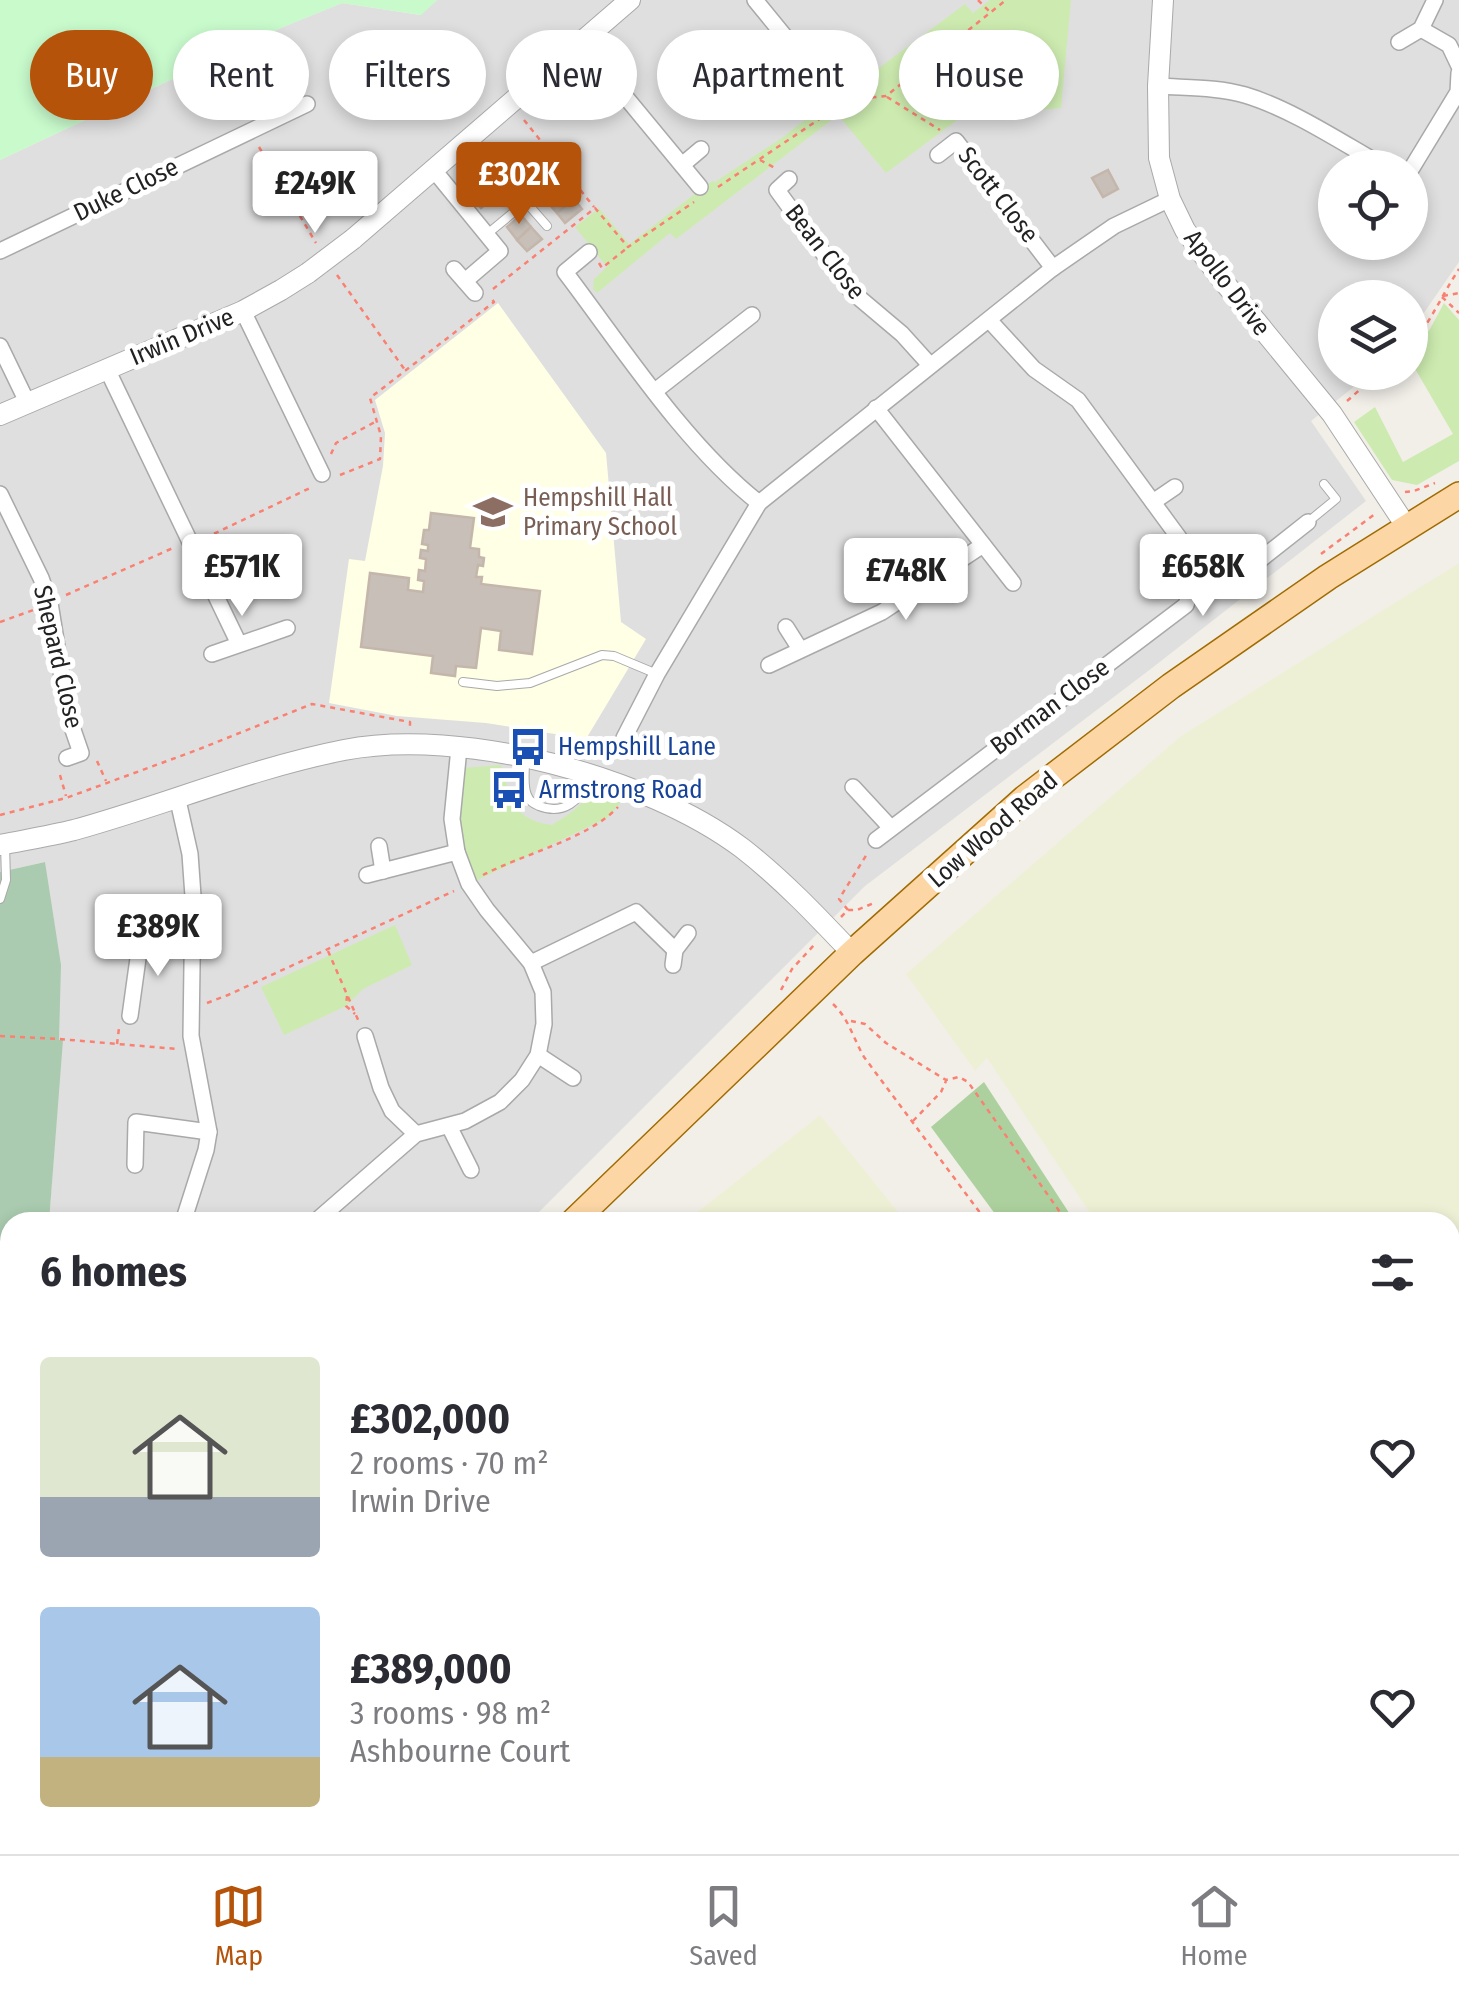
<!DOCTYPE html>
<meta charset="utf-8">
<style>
:root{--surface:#fff;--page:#f7f7f7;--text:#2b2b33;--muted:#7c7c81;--line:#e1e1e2;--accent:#b45309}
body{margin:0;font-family:"Fira Sans Condensed",sans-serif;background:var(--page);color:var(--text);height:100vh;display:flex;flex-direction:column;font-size:38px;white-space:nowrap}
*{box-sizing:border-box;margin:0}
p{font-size:32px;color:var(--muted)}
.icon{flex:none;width:55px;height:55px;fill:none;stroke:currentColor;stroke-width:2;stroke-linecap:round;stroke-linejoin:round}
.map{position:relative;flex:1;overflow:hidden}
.panel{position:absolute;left:0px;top:1212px;width:1460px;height:642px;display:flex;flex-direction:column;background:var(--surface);border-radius:30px 30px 0 0;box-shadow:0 5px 15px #0003}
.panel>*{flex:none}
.top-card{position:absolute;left:30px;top:30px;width:1400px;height:90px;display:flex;gap:20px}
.fabs{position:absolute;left:1318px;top:150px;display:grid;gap:20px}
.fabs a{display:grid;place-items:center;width:110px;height:110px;border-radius:50%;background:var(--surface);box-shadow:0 5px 15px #0003;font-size:50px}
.price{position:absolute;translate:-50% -85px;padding:0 22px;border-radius:10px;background:#fff;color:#222;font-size:32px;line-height:65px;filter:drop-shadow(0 2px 5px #0008)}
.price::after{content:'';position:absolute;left:50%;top:60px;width:30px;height:22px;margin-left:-15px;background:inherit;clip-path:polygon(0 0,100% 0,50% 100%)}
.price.on{background:var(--accent);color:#fff}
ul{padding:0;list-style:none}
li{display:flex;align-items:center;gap:30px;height:250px;padding:0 40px}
li span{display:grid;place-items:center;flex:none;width:280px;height:200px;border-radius:10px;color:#555}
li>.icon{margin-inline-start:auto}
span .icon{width:120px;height:120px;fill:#fffc;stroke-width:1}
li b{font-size:42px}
h2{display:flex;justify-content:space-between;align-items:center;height:120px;padding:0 40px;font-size:42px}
.chip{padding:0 35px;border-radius:45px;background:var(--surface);box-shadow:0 5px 15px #0003;font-size:35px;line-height:90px}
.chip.on{background:var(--accent);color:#fff}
.tabs{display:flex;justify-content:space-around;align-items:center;height:140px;border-top:2px solid var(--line);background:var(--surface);font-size:28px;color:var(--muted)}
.tabs a{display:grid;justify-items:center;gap:5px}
.tabs .on{color:var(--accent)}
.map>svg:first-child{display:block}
</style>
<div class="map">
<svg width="1459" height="1854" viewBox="0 0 1459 1854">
<rect width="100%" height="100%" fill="#f2efe9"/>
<g fill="#e0dfdf" fill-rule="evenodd">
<path d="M437 0H1459V262L1410 333V298H1335V372L1371 373 1311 421 1366 501 1152 668 865 886 529 1222H49L62 1041H59L45 862 0 872V160L283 27 342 3 420 15ZM1335 168H1410V242H1335Z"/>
<polygon points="0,1523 10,1525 10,1674 0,1681"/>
</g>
<polygon fill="#ffffe5" points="498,303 606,453 621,622 646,639 586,739 486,723 397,716 329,703 349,559 365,561 383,466 385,433 375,400"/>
<g fill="#eef0d5">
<polygon points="1459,563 1459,1251 1450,1253 1450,1222 1096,1222 987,1058 975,1071 906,974 1181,736"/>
<polygon points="820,1115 906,1222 685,1222"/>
<polygon points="1459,1491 1459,1691 1450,1681 1450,1494"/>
<polygon points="951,1845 1367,1845 1374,1854 956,1854"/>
</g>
<g fill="#cdebb0">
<polygon points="990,0 1071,0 1061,108 1030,111 1007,83 886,173 838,115 676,239 670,233 597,293 593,289 594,279 607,267 575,227 599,208 629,244 712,181 715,182 783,137 848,86 864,79 965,4 973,13"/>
<polygon points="1444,303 1459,320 1459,461 1417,485 1392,480 1354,422 1375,407 1403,462 1453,434 1410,360 1410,356 1430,329"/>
<path d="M501 765C512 800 511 819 552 825 573 812 585 804 596 781L628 788 618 806 607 818 469 884 457 852 462 768Z"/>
<polygon points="395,925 412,965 363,989 346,1006 284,1035 261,987"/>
</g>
<g fill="#add19e">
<polygon points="984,1082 1075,1222 1001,1222 931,1127"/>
<polygon points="1459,1269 1459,1469 1450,1472 1450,1271"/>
<polygon points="1450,1699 1459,1709 1459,1854 1374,1854 1367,1845 1450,1845"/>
</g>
<g fill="#aacbaf">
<polygon points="45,862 61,965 59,1040 63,1040 49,1222 10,1222 10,1525 0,1523 0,872"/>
<polygon points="6,1783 10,1788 10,1845 951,1845 956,1854 0,1854 0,1787"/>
</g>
<polygon fill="#c8facc" points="0,0 437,0 421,15 342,3 283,27 0,160"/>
<g fill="#c7bfb8" stroke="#c4b6ab" stroke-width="2.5">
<polygon points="1108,170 1118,189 1103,197 1092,178"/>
<polygon points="471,178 491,200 481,208 462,186"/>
<polygon points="559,180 567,190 549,204 542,194"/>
<polygon points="567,190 574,199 557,213 549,204"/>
<polygon points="574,199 582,209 565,223 557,213"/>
<polygon points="521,215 531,227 517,240 507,227"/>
<polygon points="531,227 542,239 527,251 517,240"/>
<polygon points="431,513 474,518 470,548 479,549 479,557 484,558 483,566 478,565 476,577 482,577 481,584 540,591 532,654 499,650 501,631 481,628 476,668 456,666 455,676 431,673 433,656 361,647 370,573 409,578 408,590 423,592 424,581 418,580 419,570 425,571 426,559 420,558 421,550 428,551 428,545 422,544 424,530 429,530"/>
</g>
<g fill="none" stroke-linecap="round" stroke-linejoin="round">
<g stroke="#a9a9a9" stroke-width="10">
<g id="service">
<polyline points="486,235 526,202 547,226"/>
<polyline points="1308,522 1336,499 1324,484"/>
<polyline points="463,682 497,686 530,683 602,655 614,656 657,674"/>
<path d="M525 762C525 773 523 786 527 795 530 802 533 803 539 806 565 816 578 800 592 780"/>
<polyline points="0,899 6,880 5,844"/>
<polyline points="0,1805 10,1818"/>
<polyline points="109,1845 118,1854"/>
<polyline points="185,1845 200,1854"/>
<polyline points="884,1845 885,1854"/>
</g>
</g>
<g stroke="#a9a9a9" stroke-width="18">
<g id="minor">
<polyline points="755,0 827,88"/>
<polyline points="1421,29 1449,45 1459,66"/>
<polyline points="1399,42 1421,29 1435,0"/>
<polyline points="581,43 700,187"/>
<path d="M1158 86C1187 88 1218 87 1245 95 1292 109 1344 144 1387 168"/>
<polyline points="938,155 956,141 1053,268"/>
<polyline points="682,165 701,149"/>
<polyline points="433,169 500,251 465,281"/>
<polyline points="1410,171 1458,92 1459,73"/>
<polyline points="789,179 777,190 851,291 902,334 930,365"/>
<polyline points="1363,247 1366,242"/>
<polyline points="0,251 307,104"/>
<path d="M589 252 565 272C622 347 685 445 759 503"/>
<polyline points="454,269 475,293"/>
<polyline points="243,311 322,474"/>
<polyline points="0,346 28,404"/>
<polyline points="107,369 239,644"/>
<polyline points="655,391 752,315"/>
<polyline points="876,408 1013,583"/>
<polyline points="0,494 41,578 50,603 63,684 71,724 81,753 67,758"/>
<polyline points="1153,502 1175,487"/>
<polyline points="1195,576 1232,582 1308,522"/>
<polyline points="786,627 800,649"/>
<polyline points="212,654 287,628"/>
<polyline points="769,665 882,612 983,545"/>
<polyline points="624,738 657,674 759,503 1053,268 1114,226 1170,199"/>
<polyline points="853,787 891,828"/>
<polyline points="177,796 190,854 193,896 191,1036 209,1132 206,1150 183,1222"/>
<polyline points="876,840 1186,605 1195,576 1185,546 1078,400 1034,369 990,321"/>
<polyline points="379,846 383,871"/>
<polyline points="367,875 457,852"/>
<polyline points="531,963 636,912 675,950"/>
<polyline points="673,965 675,950 688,933"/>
<polyline points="130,1016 140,944 192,951"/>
<polyline points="365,1036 381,1088 392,1111 416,1134"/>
<polyline points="538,1055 573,1078"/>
<polyline points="449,1126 471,1170"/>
<polyline points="135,1165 136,1122 209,1132"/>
<polyline points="315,1222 416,1134 465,1121 500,1102 522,1080 538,1055 544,1024 543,992 531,963 487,910 469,884 457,852 452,819 459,748"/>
</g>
</g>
<g stroke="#a9a9a9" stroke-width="22">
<g id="tertiary">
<polyline points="1163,0 1158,86 1159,158 1170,199 1185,230 1219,276 1332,414 1406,526"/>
<polyline points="353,239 630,0"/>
<polyline points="0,415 243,311 281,290 308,273"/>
<path d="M0 845C25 840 50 836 74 830 165 805 252 768 344 750 462 727 646 776 742 848 782 879 817 916 852 953"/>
</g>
</g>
<g stroke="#a06b00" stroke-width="28">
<g id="primary">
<polyline points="573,1222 852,953 1025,798 1171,686 1328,577 1459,495"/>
<polyline points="0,1729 10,1721"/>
</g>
</g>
<g stroke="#fa8072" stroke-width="2.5" stroke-dasharray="5 5" stroke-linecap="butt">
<polyline points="978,0 989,11"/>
<polyline points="887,97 940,130"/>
<polyline points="524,120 594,207"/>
<polyline points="259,147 316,243"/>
<polyline points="760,160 775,168"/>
<polyline points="718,187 848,100 886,96 1006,0"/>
<polyline points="599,263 602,268 627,248"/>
<polyline points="337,275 405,370"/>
<polyline points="493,289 595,208 628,247 694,202"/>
<polyline points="1443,296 1459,293"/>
<polyline points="1442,297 1459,313"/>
<path d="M1410 347C1430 323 1442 295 1459 269"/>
<polyline points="1347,401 1380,372"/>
<polyline points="331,454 336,443 375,422"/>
<polyline points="340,475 380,459 381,436 370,398 494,302 491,298"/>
<polyline points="1405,492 1414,491 1435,483"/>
<polyline points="205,538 310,488"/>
<polyline points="1321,554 1375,514"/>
<polyline points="66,595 173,548"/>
<polyline points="0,622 36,609"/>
<polyline points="97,761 106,781"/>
<polyline points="60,775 66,796"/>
<polyline points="0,815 66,798 197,750 312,704 410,722 410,727"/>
<path d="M483 875C523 854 588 839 618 807"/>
<polyline points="848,910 839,899 867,854"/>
<polyline points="841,917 848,910 857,910 874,903"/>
<polyline points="328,951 359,1022"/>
<polyline points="781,990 792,969 815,944"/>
<polyline points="347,996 346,1006 355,1014"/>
<polyline points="207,1003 228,995 454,891"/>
<path d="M833 1004C849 1019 853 1038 864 1057L987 1222"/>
<polyline points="851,1021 865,1024 886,1043 946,1080 959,1077 968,1082 1067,1222"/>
<polyline points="0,1036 59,1039 177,1049"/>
<polyline points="117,1044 119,1028"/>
<polyline points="913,1121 941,1092 946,1081"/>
<polyline points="1450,1307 1459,1306"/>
<polyline points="1450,1426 1459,1423"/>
<polyline points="270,1845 315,1854"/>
<polyline points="1402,1845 1408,1854"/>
<polyline points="240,1854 244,1848 252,1845"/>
<polyline points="540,1854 553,1845"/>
</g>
<use href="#service" stroke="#fff" stroke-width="8"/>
<use href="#minor" stroke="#fff" stroke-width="15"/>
<use href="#tertiary" stroke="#fff" stroke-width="20"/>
<use href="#primary" stroke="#fcd6a4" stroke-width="25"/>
<g stroke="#a9a9a9" stroke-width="22" stroke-linecap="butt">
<polyline id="tertiary-bridge" points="308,273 353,239"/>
</g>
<use href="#tertiary-bridge" stroke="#fff" stroke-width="20"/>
</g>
<defs>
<g id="school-bare" transform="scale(3)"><path d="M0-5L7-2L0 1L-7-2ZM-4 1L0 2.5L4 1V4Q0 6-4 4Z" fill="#8d6e63" stroke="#fff" stroke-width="2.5" paint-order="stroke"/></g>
<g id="bus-bare" transform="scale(3)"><path d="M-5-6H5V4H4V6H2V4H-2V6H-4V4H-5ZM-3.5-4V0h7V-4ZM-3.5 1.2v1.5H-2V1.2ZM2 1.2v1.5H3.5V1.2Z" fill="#1a4fb4" stroke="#fff" stroke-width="2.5" paint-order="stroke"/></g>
</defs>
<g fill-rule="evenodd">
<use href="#school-bare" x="493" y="512"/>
<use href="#bus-bare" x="528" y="747"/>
<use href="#bus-bare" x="509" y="790"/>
</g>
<g text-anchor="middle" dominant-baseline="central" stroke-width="10" stroke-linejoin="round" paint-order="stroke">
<g font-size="25" fill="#222" stroke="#fff">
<text transform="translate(126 190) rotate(-26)">Duke Close</text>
<text transform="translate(998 195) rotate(52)">Scott Close</text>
<text transform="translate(825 252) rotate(52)">Bean Close</text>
<text transform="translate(1227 283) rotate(53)">Apollo Drive</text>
<text transform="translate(182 337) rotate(-23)">Irwin Drive</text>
<text transform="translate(58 657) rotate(77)">Shepard Close</text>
<text transform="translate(1050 707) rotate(-37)">Borman Close</text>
<text transform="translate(993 830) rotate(-41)">Low Wood Road</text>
</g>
<g font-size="25" fill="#785e54" stroke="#fff" text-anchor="start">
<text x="523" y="498">Hempshill Hall<tspan x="523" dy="29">Primary School</tspan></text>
</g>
<g font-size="25" fill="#164399" stroke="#fff" text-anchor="start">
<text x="558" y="747">Hempshill Lane</text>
<text x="539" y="790">Armstrong Road</text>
</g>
</g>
</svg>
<div class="fabs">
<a><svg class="icon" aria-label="locate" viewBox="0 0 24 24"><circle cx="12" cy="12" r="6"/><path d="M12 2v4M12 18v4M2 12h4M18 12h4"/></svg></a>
<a><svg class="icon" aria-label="layers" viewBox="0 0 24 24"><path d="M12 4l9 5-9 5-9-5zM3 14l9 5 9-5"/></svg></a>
</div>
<b class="price on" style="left:519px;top:227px">£302K</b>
<b class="price" style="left:315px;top:236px">£249K</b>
<b class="price" style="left:242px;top:619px">£571K</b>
<b class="price" style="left:1203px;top:619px">£658K</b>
<b class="price" style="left:906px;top:623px">£748K</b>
<b class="price" style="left:158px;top:979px">£389K</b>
<div class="top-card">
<a class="chip on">Buy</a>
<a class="chip">Rent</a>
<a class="chip">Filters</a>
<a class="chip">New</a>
<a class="chip">Apartment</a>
<a class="chip">House</a>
</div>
<section class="panel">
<h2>6 homes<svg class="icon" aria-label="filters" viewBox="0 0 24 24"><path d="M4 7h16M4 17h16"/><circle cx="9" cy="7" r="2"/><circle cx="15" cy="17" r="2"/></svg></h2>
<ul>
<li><span style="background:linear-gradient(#dfe7d0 70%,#9aa5b1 0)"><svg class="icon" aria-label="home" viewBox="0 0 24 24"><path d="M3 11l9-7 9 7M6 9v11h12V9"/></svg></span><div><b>£302,000</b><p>2 rooms · 70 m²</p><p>Irwin Drive</p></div><svg class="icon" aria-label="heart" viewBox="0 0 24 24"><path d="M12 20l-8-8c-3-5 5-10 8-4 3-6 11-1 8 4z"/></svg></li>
<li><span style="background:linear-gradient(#a9c7e8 75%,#c2b280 0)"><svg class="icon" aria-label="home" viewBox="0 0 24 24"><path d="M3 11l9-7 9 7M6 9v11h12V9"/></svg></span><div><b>£389,000</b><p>3 rooms · 98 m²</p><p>Ashbourne Court</p></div><svg class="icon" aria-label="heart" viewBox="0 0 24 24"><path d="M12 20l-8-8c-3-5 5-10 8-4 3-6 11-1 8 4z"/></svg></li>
</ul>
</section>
</div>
<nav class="tabs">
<a class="on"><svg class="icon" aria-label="map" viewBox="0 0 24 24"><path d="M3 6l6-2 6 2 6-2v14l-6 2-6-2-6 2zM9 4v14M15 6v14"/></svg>Map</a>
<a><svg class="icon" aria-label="saved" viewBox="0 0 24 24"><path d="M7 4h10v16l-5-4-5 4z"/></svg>Saved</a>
<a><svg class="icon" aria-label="home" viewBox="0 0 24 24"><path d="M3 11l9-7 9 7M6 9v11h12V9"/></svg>Home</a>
</nav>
